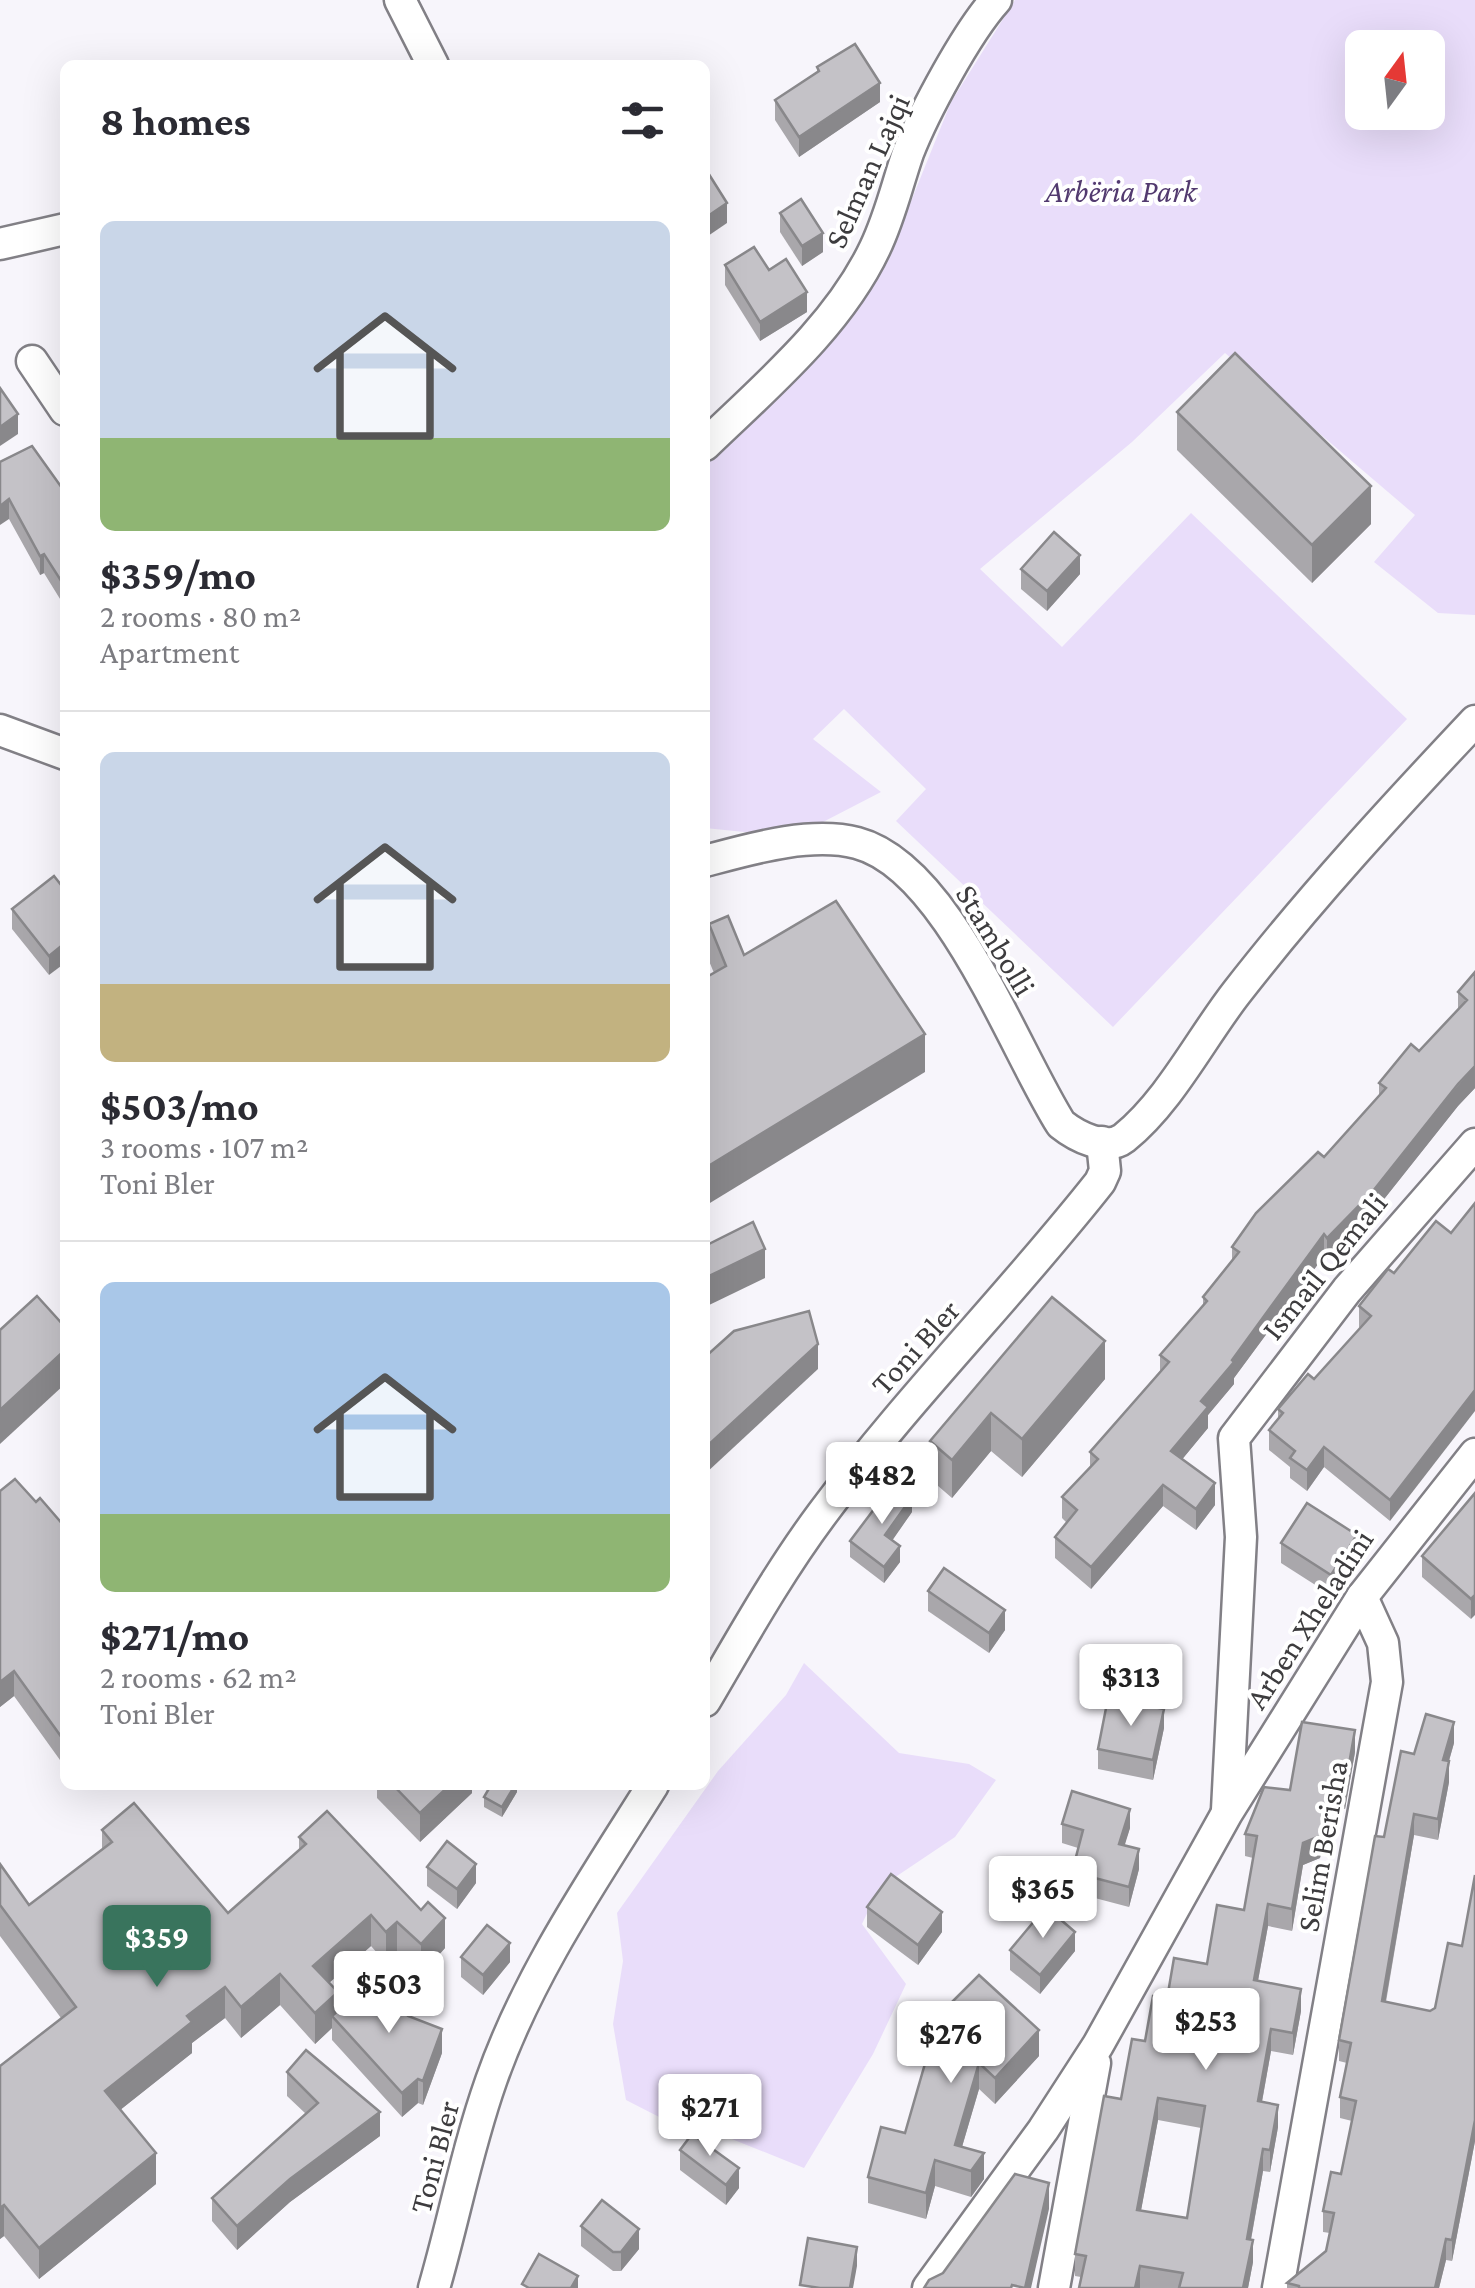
<!DOCTYPE html>
<meta charset="utf-8">
<style>
:root{--surface:#fff;--page:#f2f2f3;--text:#2b2b33;--muted:#7c7c81;--line:#e1e1e2;--accent:#39745d}
body{margin:0;font-family:"Crimson Pro",serif;background:var(--page);color:var(--text);height:100vh;display:flex;flex-direction:column;font-size:38px;white-space:nowrap}
*{box-sizing:border-box;margin:0}
p{font-size:32px;color:var(--muted)}
.icon{flex:none;width:55px;height:55px;fill:none;stroke:currentColor;stroke-width:2;stroke-linecap:round;stroke-linejoin:round}
.map{position:relative;flex:1;overflow:hidden}
.details{position:absolute;left:60px;top:60px;width:650px;height:1730px;display:flex;flex-direction:column;background:var(--surface);border-radius:15px;box-shadow:0 10px 40px #0002}
.details>*{flex:none}
.needle{width:65px;rotate:15deg}
.controls{position:absolute;left:1345px;top:30px;display:grid;gap:20px}
.controls a{display:grid;place-items:center;width:100px;height:100px;border-radius:15px;background:var(--surface);box-shadow:0 10px 40px #0002;font-size:50px}
.price{position:absolute;translate:-50% -85px;padding:0 22px;border-radius:10px;background:#fff;color:#222;font-size:32px;line-height:65px;filter:drop-shadow(0 2px 5px #0008)}
.price::after{content:'';position:absolute;left:50%;top:60px;width:30px;height:22px;margin-left:-15px;background:inherit;clip-path:polygon(0 0,100% 0,50% 100%)}
.price.selected{background:var(--accent);color:#fff}
ul{padding:0;list-style:none}
li{display:grid;align-content:center;gap:20px;height:530px;padding:0 40px}
li+li{border-top:2px solid var(--line)}
li span{display:grid;place-items:center;height:310px;border-radius:15px;color:#555}
li>.icon{margin-inline-start:auto}
span .icon{width:180px;height:180px;fill:#fffc;stroke-width:1}
li b{font-size:42px}
h2{display:flex;justify-content:space-between;align-items:center;height:120px;padding:0 40px;font-size:42px}
.map>svg:first-child{display:block}
</style>
<div class="map">
<svg width="1475" height="2288" viewBox="0 0 1475 2288">
<rect width="100%" height="100%" fill="#f7f5fb"/>
<g fill="#e9ddfa" fill-rule="evenodd">
<path d="M1015 0H1475V615L1438 613 1374 562 1415 515 1225 353 1132 442 980 569 1062 647 1191 513 1407 719 1113 1027 896 821 926 789 844 709 813 739 881 792 794 837 705 828V460L832 336 895 241 951 102ZM1362 48H1428V112H1362Z"/>
<polygon points="804,1663 899,1753 969,1764 996,1780 955,1837 879,1888 862,1924 906,1984 873,2054 804,2168 707,2129 665,2120 626,2100 613,2024 623,1961 617,1913 718,1771 786,1695"/>
</g>
<g fill="none" stroke-linecap="round" stroke-linejoin="round">
<g stroke="#828086" stroke-width="35">
<g id="minor">
<polyline points="400,0 433,65"/>
<polyline points="0,244 65,229"/>
<polyline points="32,361 65,410"/>
<path d="M705 445C766 386 838 326 875 248 890 217 897 185 908 153 924 112 967 32 996 0"/>
<polyline points="0,730 65,754"/>
<path d="M705 861C750 849 810 831 857 843 948 867 1013 1048 1061 1124 1076 1136 1106 1152 1124 1138 1170 1101 1201 1038 1237 992 1310 898 1393 808 1475 721"/>
<path d="M705 1701C742 1638 778 1573 822 1514 908 1398 1011 1295 1100 1182L1105 1171 1102 1142"/>
<polyline points="1227,1810 1241,1537 1234,1438 1347,1290 1475,1144"/>
<path d="M434 2288C454 2219 467 2149 491 2081 528 1975 594 1879 653 1785"/>
<polyline points="928,2288 1043,2130 1098,2045 1227,1813 1362,1597 1475,1454"/>
<polyline points="1054,2288 1095,2063"/>
<polyline points="1278,2288 1387,1682 1383,1643 1362,1597"/>
</g>
</g>
<use href="#minor" stroke="#fff" stroke-width="30"/>
</g>
<g fill="#a9a7ab" fill-rule="evenodd">
<polygon points="817,67 880,102 799,157 775,120 775,100 817,73"/>
<polygon points="780,213 823,252 802,266 780,232"/>
<polygon points="725,265 769,270 807,312 760,341 725,285"/>
<polygon points="65,345 65,371 62,366 62,347"/>
<polygon points="1177,412 1371,524 1312,583 1177,450"/>
<polygon points="0,462 62,488 65,487 65,607 44,573 40,575 9,519"/>
<polygon points="1021,569 1080,574 1047,611 1021,589"/>
<polygon points="54,876 49,975 12,929 12,909"/>
<polygon points="709,924 744,955 925,1072 714,973 709,961"/>
<polygon points="1475,972 1475,1088 1458,1106 1373,1213 1327,1259 1324,1256 1234,1378 1234,1384 1208,1415 1208,1428 1182,1459 1215,1505 1196,1530 1163,1506 1091,1589 1055,1558 1055,1537 1067,1523 1062,1518 1062,1497 1090,1468 1090,1452 1160,1371 1160,1355 1203,1306 1203,1297 1232,1260 1232,1247 1324,1157 1379,1096 1379,1083 1419,1051 1458,1009 1458,992"/>
<polygon points="1394,1273 1390,1521 1324,1467 1307,1491 1290,1478 1290,1467 1269,1450 1269,1430 1278,1419 1278,1409 1314,1379 1360,1328 1359,1327 1359,1306"/>
<polygon points="1052,1297 1105,1379 1022,1477 991,1451 952,1498 930,1479 930,1441"/>
<polygon points="0,1491 36,1502 65,1527 65,1767 14,1696 0,1707"/>
<polygon points="1475,1493 1471,1619 1422,1577 1422,1556"/>
<polygon points="912,1512 892,1540 900,1562 884,1583 850,1557 850,1541"/>
<polygon points="1281,1543 1357,1554 1331,1595 1281,1563"/>
<polygon points="928,1591 1005,1630 989,1653 928,1611"/>
<polygon points="1164,1728 1153,1780 1098,1769 1098,1749"/>
<polygon points="1454,1743 1449,1761 1449,1782 1438,1840 1414,1835 1386,2002 1430,2011 1435,2008 1462,1946 1475,1875 1475,2141 1452,2261 1446,2260 1439,2288 1287,2288 1287,2283 1326,2251 1330,2233 1323,2232 1323,2211 1341,2174 1352,2121 1340,2118 1340,2097 1347,2063 1339,2061 1339,2040 1414,1754"/>
<path d="M1355 1752 1345 1809 1331 1807 1320 1858 1303 1865 1292 1931 1268 1926 1258 1981 1301 2011 1293 2055 1271 2051 1262 2102 1278 2127 1270 2172 1263 2171 1251 2240 1253 2262 1248 2288H1079L1081 2277 1075 2276V2254L1121 2099 1145 2041 1167 1999 1207 1964 1244 1910 1253 1858 1245 1856V1834L1290 1790ZM1158 2120 1201 2128 1187 2218 1141 2210Z"/>
<polygon points="377,1785 472,1785 472,1793 420,1842 377,1798"/>
<polygon points="517,1785 517,1792 502,1817 484,1807 484,1797"/>
<polygon points="1062,1824 1130,1828 1124,1845 1139,1869 1129,1907 1072,1892 1072,1872 1078,1848 1062,1843"/>
<polygon points="102,1830 228,1913 299,1850 299,1837 445,1948 421,1975 397,1953 386,1963 371,1946 329,1983 338,2011 442,2053 423,2105 418,2103 402,2117 332,2040 332,2028 315,2044 280,2005 241,2038 225,2018 192,2043 192,2053 120,2110 156,2184 39,2279 4,2236 0,2239 0,2066 61,2018 0,1936 0,1864 29,1905 102,1849"/>
<polygon points="427,1867 476,1883 457,1909 427,1886"/>
<polygon points="867,1907 942,1932 918,1965 867,1927"/>
<polygon points="1010,1950 1075,1951 1040,1994 1010,1970"/>
<polygon points="461,1957 510,1962 483,1995 461,1977"/>
<polygon points="939,2015 1039,2056 995,2104 979,2089 962,2147 984,2179 971,2197 935,2186 926,2219 868,2203 868,2177 905,2133"/>
<polygon points="287,2072 380,2136 290,2202 237,2250 212,2221 212,2198 306,2114 287,2096"/>
<polygon points="680,2150 739,2188 726,2205 680,2170"/>
<polygon points="581,2226 639,2249 621,2271 613,2271 581,2246"/>
</g>
<g fill="#89888b">
<polygon points="880,83 880,102 799,157 799,137"/>
<polygon points="727,203 727,223 705,238 705,218"/>
<polygon points="823,233 823,252 802,266 802,246"/>
<polygon points="807,292 807,312 760,341 760,322"/>
<polygon points="18,414 18,434 0,446 0,427"/>
<polygon points="1371,486 1371,524 1312,583 1312,545"/>
<polygon points="9,499 9,519 0,525 0,506"/>
<polygon points="44,554 44,573 40,575 40,556"/>
<polygon points="1080,555 1080,574 1047,611 1047,591"/>
<polygon points="65,943 65,963 49,975 49,956"/>
<polygon points="925,1034 925,1072 705,1206 705,1168"/>
<polygon points="1475,1066 1475,1088 1458,1106 1373,1213 1327,1259 1327,1238"/>
<polygon points="1324,1234 1324,1256 1234,1378 1234,1384 1208,1415 1208,1428 1171,1473 1171,1451 1201,1401"/>
<polygon points="765,1249 765,1278 705,1307 705,1278"/>
<polygon points="1105,1341 1105,1379 1022,1477 1022,1439"/>
<polygon points="818,1344 818,1369 705,1474 705,1448"/>
<polygon points="65,1350 65,1384 0,1444 0,1410"/>
<polygon points="1475,1390 1475,1411 1390,1521 1390,1500"/>
<polygon points="991,1413 991,1451 952,1498 952,1460"/>
<polygon points="1324,1447 1324,1467 1307,1491 1307,1470"/>
<polygon points="1215,1483 1215,1505 1196,1530 1196,1509"/>
<polygon points="1163,1485 1163,1506 1091,1589 1091,1567"/>
<polygon points="912,1497 912,1512 885,1551 885,1535"/>
<polygon points="1357,1535 1357,1554 1331,1595 1331,1575"/>
<polygon points="900,1546 900,1562 884,1583 884,1567"/>
<polygon points="1475,1595 1475,1615 1471,1619 1471,1599"/>
<polygon points="1005,1610 1005,1630 989,1653 989,1633"/>
<polygon points="14,1671 14,1696 0,1707 0,1682"/>
<polygon points="1164,1709 1164,1728 1153,1780 1153,1760"/>
<polygon points="1454,1722 1454,1743 1443,1781 1443,1760"/>
<polygon points="1355,1730 1355,1752 1345,1809 1345,1787"/>
<polygon points="1449,1761 1449,1782 1438,1840 1438,1819"/>
<polygon points="1331,1784 1331,1807 1320,1858 1303,1865 1292,1931 1292,1909 1303,1843"/>
<polygon points="450,1785 472,1785 472,1793 420,1842 420,1813"/>
<polygon points="515,1785 517,1785 517,1792 502,1817 502,1807"/>
<polygon points="1130,1809 1130,1828 1119,1864 1119,1844"/>
<polygon points="1414,1814 1414,1835 1382,2022 1382,2001"/>
<polygon points="1139,1849 1139,1869 1129,1907 1129,1887"/>
<polygon points="476,1864 476,1883 457,1909 457,1889"/>
<polygon points="1268,1904 1268,1926 1254,2002 1254,1980"/>
<polygon points="942,1912 942,1932 918,1965 918,1945"/>
<polygon points="371,1915 371,1946 313,1997 313,1966"/>
<polygon points="445,1918 445,1948 421,1975 421,1944"/>
<polygon points="397,1922 397,1953 386,1963 386,1932"/>
<polygon points="1075,1932 1075,1951 1040,1994 1040,1975"/>
<polygon points="510,1943 510,1962 483,1995 483,1975"/>
<polygon points="280,1974 280,2005 241,2038 241,2007"/>
<polygon points="225,1987 225,2018 192,2043 192,2053 105,2122 105,2091 187,2016"/>
<polygon points="1301,1989 1301,2011 1293,2055 1293,2033"/>
<polygon points="338,1992 338,2022 332,2016 332,2028 315,2044 315,2013"/>
<polygon points="442,2029 442,2053 423,2105 423,2081"/>
<polygon points="1271,2029 1271,2051 1258,2123 1258,2101"/>
<polygon points="1039,2030 1039,2056 995,2104 995,2078"/>
<polygon points="979,2063 979,2089 956,2167 955,2145"/>
<polygon points="418,2079 418,2103 402,2117 402,2093"/>
<polygon points="1158,2098 1158,2120 1137,2232 1137,2210"/>
<polygon points="1278,2105 1278,2127 1270,2172 1270,2150"/>
<polygon points="380,2112 380,2136 290,2202 237,2250 237,2226 290,2179"/>
<polygon points="1475,2120 1475,2141 1452,2261 1452,2240"/>
<polygon points="1263,2149 1263,2171 1247,2261 1247,2239"/>
<polygon points="156,2153 156,2184 39,2279 39,2248"/>
<polygon points="984,2153 984,2179 971,2197 971,2171"/>
<polygon points="935,2160 935,2186 926,2219 926,2193"/>
<polygon points="739,2168 739,2188 726,2205 726,2185"/>
<polygon points="1049,2183 1049,2209 1031,2288 1025,2288"/>
<polygon points="4,2205 4,2236 0,2239 0,2208"/>
<polygon points="639,2229 639,2249 621,2271 621,2252"/>
<polygon points="1446,2239 1446,2260 1439,2288 1435,2288"/>
<polygon points="1253,2240 1253,2262 1248,2288 1243,2288"/>
<polygon points="857,2247 857,2266 853,2288 850,2288"/>
<polygon points="1140,2266 1140,2288 1135,2288"/>
<polygon points="578,2276 578,2288 571,2288"/>
</g>
<g fill="#c4c2c7" stroke="#89888b" stroke-width="2.5" fill-rule="evenodd">
<polygon points="855,44 880,83 799,137 775,100 819,71 817,67"/>
<polygon points="705,168 727,203 705,218"/>
<polygon points="801,199 823,233 802,246 780,213"/>
<polygon points="754,247 769,270 786,259 807,292 760,322 725,265"/>
<polygon points="1235,353 1371,486 1312,545 1177,412"/>
<polygon points="0,388 18,414 0,427"/>
<polygon points="32,446 62,488 65,487 65,587 44,554 40,556 9,499 0,506 0,462"/>
<polygon points="1054,532 1080,555 1047,591 1021,569"/>
<polygon points="54,876 65,890 65,943 49,956 12,909"/>
<polygon points="836,901 925,1034 705,1168 705,978 726,966 709,924 728,916 744,955"/>
<polygon points="1475,972 1475,1066 1458,1084 1373,1191 1327,1238 1324,1234 1232,1360 1234,1362 1201,1401 1208,1407 1171,1451 1215,1483 1196,1509 1163,1485 1091,1567 1055,1537 1077,1510 1062,1497 1098,1459 1090,1452 1169,1362 1160,1355 1207,1301 1203,1297 1239,1252 1232,1247 1256,1213 1318,1152 1324,1157 1386,1088 1379,1083 1411,1044 1419,1051 1467,1000 1458,992"/>
<polygon points="1475,1203 1475,1390 1390,1500 1324,1447 1307,1470 1290,1458 1295,1451 1269,1430 1283,1413 1278,1409 1308,1374 1314,1379 1371,1316 1359,1306 1388,1269 1394,1273 1436,1221 1451,1233"/>
<polygon points="753,1222 765,1249 705,1278 705,1246"/>
<polygon points="37,1296 65,1327 65,1350 0,1410 0,1330"/>
<polygon points="1052,1297 1105,1341 1022,1439 991,1413 952,1460 930,1441"/>
<polygon points="809,1311 818,1344 705,1448 705,1357 734,1331"/>
<polygon points="15,1479 36,1502 40,1498 65,1527 65,1635 62,1636 65,1640 65,1742 14,1671 0,1682 0,1491"/>
<polygon points="893,1484 912,1497 885,1535 900,1546 884,1567 850,1541"/>
<polygon points="1475,1493 1475,1595 1471,1599 1422,1556"/>
<polygon points="1307,1503 1357,1535 1331,1575 1281,1543"/>
<polygon points="944,1568 1005,1610 989,1633 928,1591"/>
<polygon points="1108,1698 1164,1709 1153,1760 1098,1749"/>
<polygon points="1426,1714 1454,1722 1443,1760 1449,1761 1438,1819 1414,1814 1382,2001 1430,2011 1435,2008 1448,1943 1462,1946 1475,1875 1475,2120 1452,2240 1446,2239 1435,2288 1299,2288 1299,2286 1287,2283 1326,2251 1334,2213 1323,2211 1331,2172 1341,2174 1356,2101 1340,2097 1351,2043 1339,2040 1375,1836 1384,1837 1401,1751 1414,1754"/>
<path d="M1302 1722 1355 1730 1345 1787 1331 1784 1320 1836 1303 1843 1292 1909 1268 1904 1254 1980 1301 1989 1293 2033 1271 2029 1258 2101 1278 2105 1270 2150 1263 2149 1247 2239 1253 2240 1243 2288H1179L1183 2273 1140 2266 1135 2288H1079L1086 2256 1075 2254 1104 2096 1121 2099 1132 2039 1145 2041 1153 1996 1167 1999 1174 1958 1207 1964 1217 1905 1244 1910 1257 1836 1245 1834 1264 1787 1290 1790ZM1158 2098 1205 2106 1187 2218 1137 2210Z"/>
<polygon points="393,1785 450,1785 420,1813"/>
<polygon points="491,1785 515,1785 502,1807 484,1797"/>
<polygon points="1072,1791 1130,1809 1119,1844 1139,1849 1129,1887 1072,1872 1083,1830 1062,1824"/>
<polygon points="134,1803 228,1913 306,1844 299,1837 327,1811 421,1910 428,1902 445,1918 421,1944 397,1922 386,1932 371,1915 313,1966 338,1992 315,2013 280,1974 241,2007 225,1987 187,2016 192,2022 105,2091 156,2153 39,2248 4,2205 0,2208 0,2066 76,2007 0,1905 0,1864 29,1905 112,1842 102,1830"/>
<polygon points="447,1841 476,1864 457,1889 427,1867"/>
<polygon points="891,1874 942,1912 918,1945 867,1907"/>
<polygon points="1046,1907 1075,1932 1040,1975 1010,1950"/>
<polygon points="487,1925 510,1943 483,1975 461,1957"/>
<polygon points="979,1975 1039,2030 995,2078 979,2063 955,2145 984,2153 971,2171 935,2160 926,2193 868,2177 881,2127 905,2133 939,2015"/>
<polygon points="373,1980 408,2016 442,2029 423,2081 418,2079 402,2093 332,2016"/>
<polygon points="306,2050 380,2112 290,2179 237,2226 212,2198 318,2103 287,2072"/>
<polygon points="692,2134 739,2168 726,2185 680,2150"/>
<polygon points="1015,2174 1049,2183 1025,2288 1012,2285 1011,2288 924,2288 929,2280 943,2273"/>
<polygon points="602,2200 639,2229 621,2252 613,2252 581,2226"/>
<polygon points="808,2238 857,2247 850,2288 820,2288 800,2285"/>
<polygon points="539,2254 578,2276 571,2288 529,2288 522,2284"/>
</g>
<g text-anchor="middle" dominant-baseline="central" stroke-width="8" stroke-linejoin="round" paint-order="stroke">
<g font-size="32" fill="#3d3c3e" stroke="#fff">
<text transform="translate(867 171) rotate(-66)">Selman Lajqi</text>
<text transform="translate(996 940) rotate(59)">Stambolli</text>
<text transform="translate(1324 1266) rotate(-51)">Ismail Qemali</text>
<text transform="translate(915 1347) rotate(-48)">Toni Bler</text>
<text transform="translate(1309 1619) rotate(-57)">Arben Xheladini</text>
<text transform="translate(1322 1846) rotate(-80)">Selim Berisha</text>
<text transform="translate(434 2157) rotate(-75)">Toni Bler</text>
</g>
<g font-size="32" font-style="italic" fill="#523a6f" stroke="#fff">
<text x="1121" y="191">Arbëria Park</text>
</g>
</g>
</svg>
<div class="controls">
<a><svg class="needle" viewBox="-14 -14 28 28"><path d="M0-13l5 13h-10z" fill="#e53935"/><path d="M0 13l5-13h-10z" fill="#7c7c81"/></svg></a>
</div>
<b class="price" style="left:882px;top:1527px">$482</b>
<b class="price" style="left:1131px;top:1729px">$313</b>
<b class="price" style="left:1043px;top:1941px">$365</b>
<b class="price selected" style="left:157px;top:1990px">$359</b>
<b class="price" style="left:389px;top:2036px">$503</b>
<b class="price" style="left:1206px;top:2073px">$253</b>
<b class="price" style="left:951px;top:2086px">$276</b>
<b class="price" style="left:710px;top:2159px">$271</b>
<section class="details">
<h2>8 homes<svg class="icon" aria-label="filters" viewBox="0 0 24 24"><path d="M4 7h16M4 17h16"/><circle cx="9" cy="7" r="2"/><circle cx="15" cy="17" r="2"/></svg></h2>
<ul>
<li><span style="background:linear-gradient(#c9d6e8 70%,#8fb573 0)"><svg class="icon" aria-label="home" viewBox="0 0 24 24"><path d="M3 11l9-7 9 7M6 9v11h12V9"/></svg></span><div><b>$359/mo</b><p>2 rooms · 80 m²</p><p>Apartment</p></div></li>
<li><span style="background:linear-gradient(#c9d6e8 75%,#c2b280 0)"><svg class="icon" aria-label="home" viewBox="0 0 24 24"><path d="M3 11l9-7 9 7M6 9v11h12V9"/></svg></span><div><b>$503/mo</b><p>3 rooms · 107 m²</p><p>Toni Bler</p></div></li>
<li><span style="background:linear-gradient(#a9c7e8 75%,#8fb573 0)"><svg class="icon" aria-label="home" viewBox="0 0 24 24"><path d="M3 11l9-7 9 7M6 9v11h12V9"/></svg></span><div><b>$271/mo</b><p>2 rooms · 62 m²</p><p>Toni Bler</p></div></li>
</ul>
</section>
</div>
